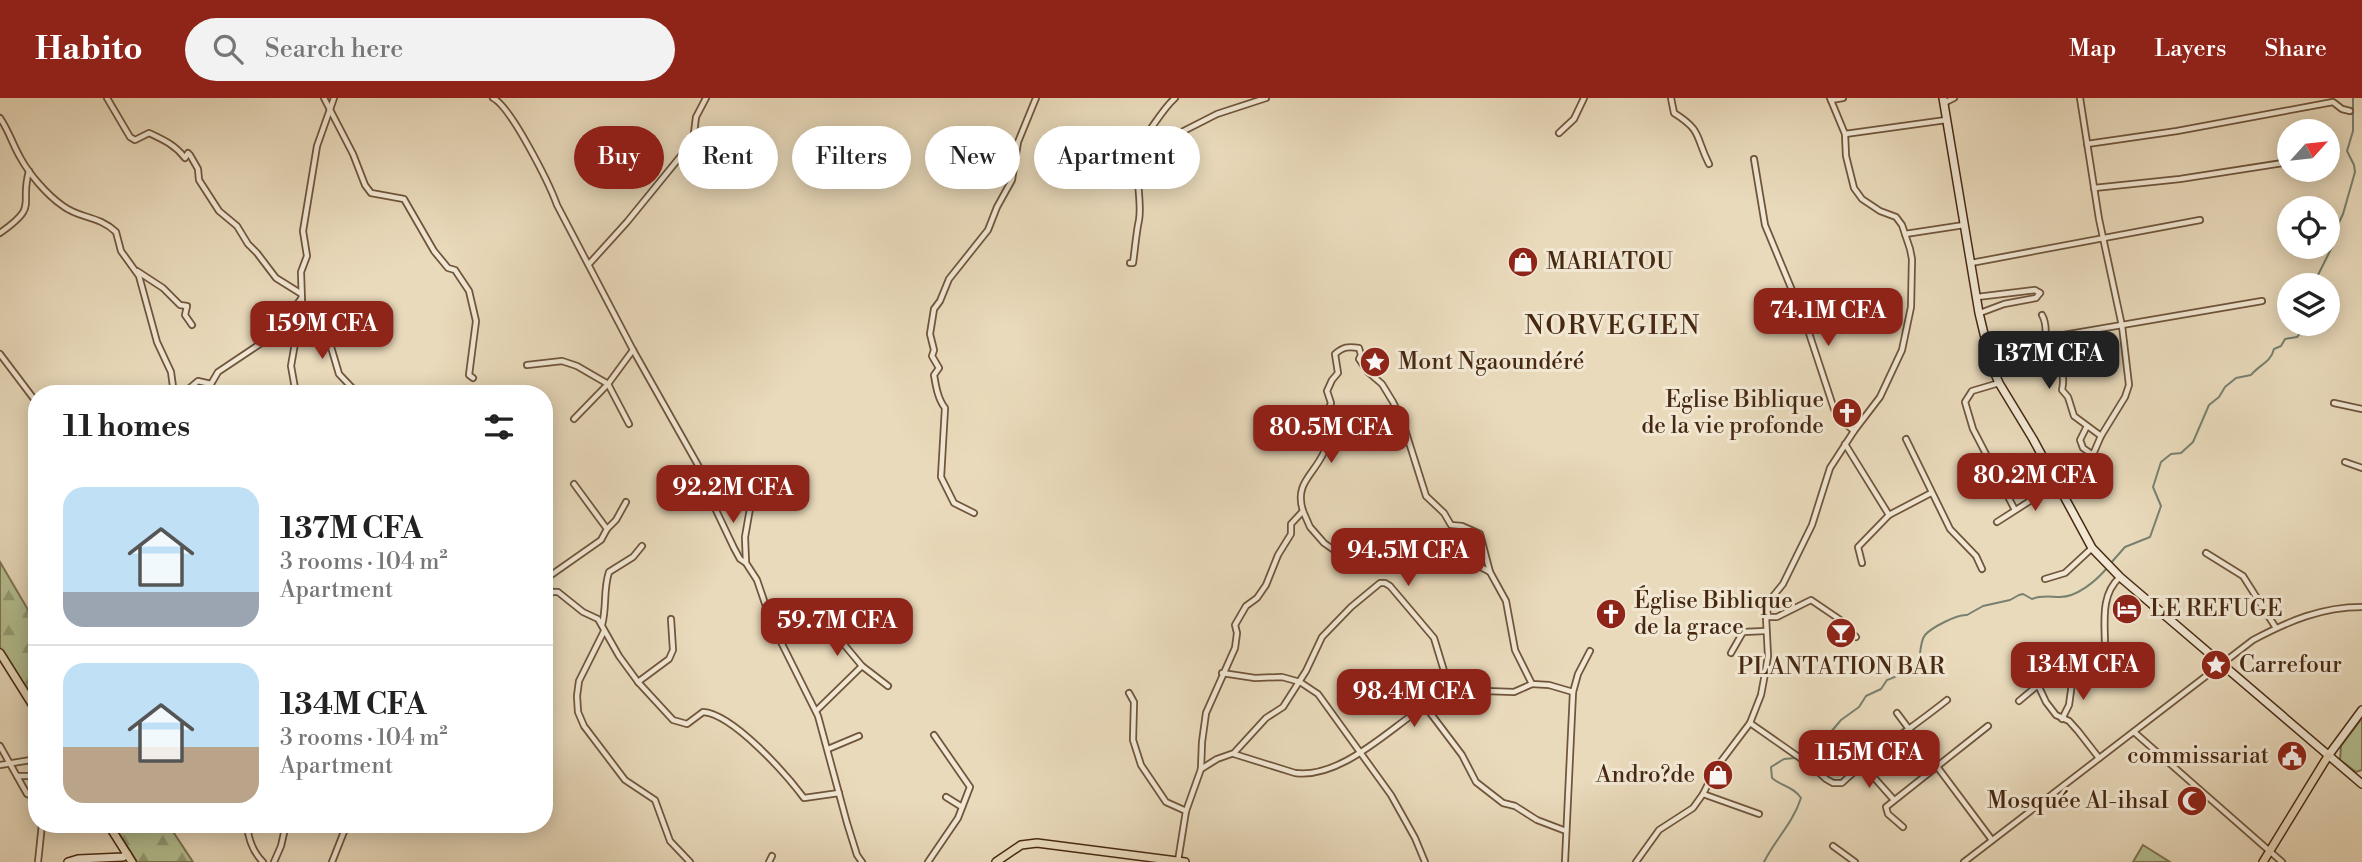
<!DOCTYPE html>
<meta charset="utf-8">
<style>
:root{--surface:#fff;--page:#f2f2f2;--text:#222;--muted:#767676;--line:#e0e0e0;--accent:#8f2418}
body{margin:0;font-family:"Libre Bodoni",serif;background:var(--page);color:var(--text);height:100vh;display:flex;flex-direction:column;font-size:26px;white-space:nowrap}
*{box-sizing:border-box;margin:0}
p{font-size:23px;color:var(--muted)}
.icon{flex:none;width:38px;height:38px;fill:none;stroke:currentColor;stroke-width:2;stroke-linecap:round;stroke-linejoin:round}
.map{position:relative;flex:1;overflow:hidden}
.details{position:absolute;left:28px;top:287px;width:525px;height:448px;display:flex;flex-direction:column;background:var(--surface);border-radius:28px;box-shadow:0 4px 18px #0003}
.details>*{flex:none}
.hud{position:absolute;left:574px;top:28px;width:665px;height:63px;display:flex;gap:14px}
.needle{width:46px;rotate:63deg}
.buttons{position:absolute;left:2277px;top:21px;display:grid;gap:14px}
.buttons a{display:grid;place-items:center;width:63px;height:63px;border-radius:50%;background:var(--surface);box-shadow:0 4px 18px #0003;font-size:35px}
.price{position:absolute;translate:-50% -60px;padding:0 16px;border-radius:14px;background:var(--accent);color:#fff;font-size:23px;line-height:46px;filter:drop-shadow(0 2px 4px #0008)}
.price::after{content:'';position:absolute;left:50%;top:42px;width:21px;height:16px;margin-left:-10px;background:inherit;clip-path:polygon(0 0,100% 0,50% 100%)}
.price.selected{background:#222;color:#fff}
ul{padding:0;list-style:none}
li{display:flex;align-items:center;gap:21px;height:175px;padding:0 35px}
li+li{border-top:2px solid var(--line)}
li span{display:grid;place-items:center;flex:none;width:196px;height:140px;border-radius:21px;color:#555}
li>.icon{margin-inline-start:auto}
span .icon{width:84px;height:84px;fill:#fffc;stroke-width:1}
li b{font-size:30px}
h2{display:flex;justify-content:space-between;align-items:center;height:84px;padding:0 35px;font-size:30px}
.tag{padding:0 24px;border-radius:32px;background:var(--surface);box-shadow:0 4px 18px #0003;font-size:24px;line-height:63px}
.tag.selected{background:var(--accent);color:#fff}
header{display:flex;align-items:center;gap:42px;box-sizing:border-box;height:98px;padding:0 35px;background:var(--accent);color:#fff}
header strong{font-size:33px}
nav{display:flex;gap:38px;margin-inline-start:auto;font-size:24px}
.search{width:490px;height:63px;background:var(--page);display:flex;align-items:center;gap:18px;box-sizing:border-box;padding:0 24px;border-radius:38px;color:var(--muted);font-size:26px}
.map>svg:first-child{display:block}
</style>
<header>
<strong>Habito</strong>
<div class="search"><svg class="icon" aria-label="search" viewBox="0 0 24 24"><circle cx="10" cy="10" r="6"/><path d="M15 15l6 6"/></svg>Search here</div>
<nav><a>Map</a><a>Layers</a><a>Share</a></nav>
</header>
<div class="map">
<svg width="2362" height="764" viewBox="0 0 2362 764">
<defs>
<pattern id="forest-firs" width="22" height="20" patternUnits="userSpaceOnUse" patternTransform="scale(1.75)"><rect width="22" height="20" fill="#b4c092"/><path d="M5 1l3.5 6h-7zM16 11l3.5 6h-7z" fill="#949c76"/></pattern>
</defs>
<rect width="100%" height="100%" fill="#e9dabb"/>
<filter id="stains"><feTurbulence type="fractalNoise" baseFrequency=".00286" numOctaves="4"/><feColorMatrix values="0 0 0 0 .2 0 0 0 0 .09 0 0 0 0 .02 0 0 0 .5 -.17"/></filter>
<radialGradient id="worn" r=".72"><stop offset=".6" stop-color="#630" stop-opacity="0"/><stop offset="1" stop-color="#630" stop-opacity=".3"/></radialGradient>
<g fill="url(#forest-firs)" stroke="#7e7452" stroke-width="2">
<polygon points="0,464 37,527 37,607 0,549"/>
<polygon points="113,726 168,726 193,764 137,764"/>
</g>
<g fill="#b4c092" stroke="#7e7452" stroke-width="2">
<polygon points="2362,620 2362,672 2356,674 2340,662 2341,648"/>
<polygon points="2143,747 2170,764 2133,764"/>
</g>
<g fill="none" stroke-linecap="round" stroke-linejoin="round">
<g stroke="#778170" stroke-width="2">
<polyline points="2321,187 2323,184 2318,177 2335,143 2335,133 2343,116 2355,74 2354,67 2347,53 2353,33 2353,0"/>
<path d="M2110 466 2125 449 2150 439 2161 408 2153 389 2161 364 2171 356 2181 355 2193 344 2209 307 2219 299 2225 289 2236 280 2251 277C2259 267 2271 264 2274 251L2281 248 2285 241 2297 239 2308 226"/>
<path d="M1800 657 1806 651 1819 648 1841 622 1859 609 1866 598 1881 591 1887 582C1898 579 1908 570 1919 566 1920 558 1920 543 1925 537 1931 530 1957 516 1967 517L1983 508 2010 502 2019 497 2023 496 2032 501C2042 497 2050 499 2060 499 2077 499 2096 483 2107 470"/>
<path d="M1764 764C1776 740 1792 727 1801 700 1794 689 1781 688 1772 680L1771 669 1784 661 1795 660"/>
</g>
<g stroke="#70553c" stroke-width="8">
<g id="street">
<path d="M107 0 130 39 135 42 149 35C164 42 175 47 185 60L188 55 190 57 198 71 199 82 219 113 237 128 248 146 257 155 276 180 300 195"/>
<polyline points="324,0 353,56 365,87 371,95 404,101 434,153 448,170 455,172 469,193 476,223 469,277 473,280"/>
<path d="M493 0C511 9 549 85 557 107L633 252 703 376 714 408 734 450 740 461 746 465 757 482 772 526 818 618 847 725 857 757 862 764"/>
<path d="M1671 0 1674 15C1703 33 1695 39 1709 66"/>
<polyline points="1831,2 1843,0"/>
<polyline points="1944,5 1954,0"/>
<path d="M0 20C9 33 12 45 20 59 29 76 47 97 63 108 80 121 98 117 116 134L121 153 139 178 157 244 171 274 174 296"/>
<polyline points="1559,35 1574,21 1584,0"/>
<polyline points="1845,36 1946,22"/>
<polyline points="2087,46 2177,33 2333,4 2342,11 2350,13"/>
<polyline points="1144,51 1158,48 1162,44 1217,16 1266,0"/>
<polyline points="2328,58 2333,57"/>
<polyline points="1754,61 1765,127 1806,226 1834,311 1840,321 1854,333"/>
<polyline points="2094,90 2180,81 2289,64"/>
<path d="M0 135C40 107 19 108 29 73"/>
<polyline points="1905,136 1964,127"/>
<path d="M1130 165H1133C1135 151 1136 136 1139 122 1143 101 1131 68 1144 51L1140 43C1143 35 1148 35 1152 29 1159 19 1166 8 1175 0"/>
<polyline points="1971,165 2200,122"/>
<polyline points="589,166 627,124 693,43 696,19 706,0"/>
<polyline points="137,173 163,190 180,207 187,208 185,217 192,227"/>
<polyline points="1977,199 2035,192 2040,195"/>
<polyline points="301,213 326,232 339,276 358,296"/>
<polyline points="1980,215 2004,206 2036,200 2040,195"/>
<path d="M2042 217C2048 227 2044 235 2047 245 2054 265 2067 268 2062 292L2068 299 2074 318 2101 338"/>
<polyline points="1988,252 2046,240 2262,203"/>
<polyline points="0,256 37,305"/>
<polyline points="527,267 562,263 577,268 608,286 629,326"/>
<polyline points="1999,285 1972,293 1965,304 1973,331 2015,412"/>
<polyline points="177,296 182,293 185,294 198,283 211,286 218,274 272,238 301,201"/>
<polyline points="296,296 291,268 302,205 301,174 307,158 303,133 317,48 334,0"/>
<polyline points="2334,305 2362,311"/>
<polyline points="574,321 608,286 633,252"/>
<polyline points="2087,328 2080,342 2083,350 2093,357"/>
<polyline points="1906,341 1950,431 1976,458 1982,471"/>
<polyline points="1845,346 1889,417 1931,395"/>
<polyline points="2345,364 2362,370"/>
<polyline points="2063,396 2071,390 2088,368 2101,338 2125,299 2129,287 2122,228 2099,121 2080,0"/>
<polyline points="1303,413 1310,429 1324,445 1341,457 1365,463 1407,453 1434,450 1463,466 1477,467 1490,474"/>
<path d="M974 415 954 405 941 379 945 310C938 301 936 289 934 277L939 270 932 258 934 252 930 236 934 211 940 203 949 181 988 132 997 109 1012 82 1018 44 1036 0"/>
<polyline points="1997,424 2058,385"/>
<polyline points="607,431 616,422 626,404"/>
<polyline points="2206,455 2243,478 2276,530"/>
<polyline points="746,464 745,439 752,399 751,389"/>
<polyline points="1862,465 1858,449 1889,417"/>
<polyline points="2045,481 2065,475 2092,450"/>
<polyline points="544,482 601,442 607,431 574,386"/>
<path d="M544 488 552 494H558L583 514 598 521 619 558 638 584 673 622 687 626 703 614C733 616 786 676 804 700L839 695"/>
<polyline points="544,502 552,494"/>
<polyline points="811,507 862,568 888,588"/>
<polyline points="1766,519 1777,519 1811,502 1839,521 1856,539"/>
<path d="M602 527C607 509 603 492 609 474L633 459 642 448"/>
<polyline points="604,533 579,583 577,598 578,614 584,628 625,682 655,702 670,743 690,764"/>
<path d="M2105 549C2105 524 2100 497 2120 479"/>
<polyline points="2039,552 2038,587 2046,604 2056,617 2069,623 2078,633 2099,660"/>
<polyline points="1731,555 1743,534 1765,533"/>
<polyline points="1222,575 1255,580 1282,579 1300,584 1318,596 1391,697 1415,740 1425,764"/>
<polyline points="638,584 669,561 673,552 671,521"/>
<polyline points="1129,595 1134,604 1133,642 1141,667 1166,704 1186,713"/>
<polyline points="2019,603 2038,587"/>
<polyline points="816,613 862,568"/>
<polyline points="1897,615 1992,742"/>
<polyline points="2062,621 2069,607 2073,578"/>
<path d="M1750 625 1813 669 1826 681 1833 685H1842C1874 654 1912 630 1947 602"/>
<polyline points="2134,634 2282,764"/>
<polyline points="0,648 27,696 37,700"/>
<polyline points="828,651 859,638"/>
<path d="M1234 656 1295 675C1341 681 1389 631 1425 608L1462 657 1476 684 1503 705 1515 708 1537 722 1566 733"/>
<polyline points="1862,666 1894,702"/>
<polyline points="0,667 37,661"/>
<polyline points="1201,671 1217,661 1234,655 1266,620 1283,609 1306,573 1322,539 1351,509 1380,485 1385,485 1390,488 1434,540 1448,586 1463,600 1486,593 1514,594 1532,586"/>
<polyline points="17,678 37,678"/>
<polyline points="1703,696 1759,716"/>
<polyline points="946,699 962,709"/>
<path d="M247 726C248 740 253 754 263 764"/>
<polyline points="1903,729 1888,716 1886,709 1988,628"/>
<polyline points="1833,748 1855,764"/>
<path d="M1178 763 1186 713 1201 671 1202 644 1206 615 1235 550 1237 535 1235 527 1246 508 1257 500 1266 487 1278 457 1291 436V426L1303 413C1294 385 1314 377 1324 354 1330 338 1324 320 1331 305L1327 293 1332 282 1338 275 1335 256C1343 249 1348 248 1359 250L1361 257 1359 261 1368 274 1382 286 1393 304 1402 322 1426 398 1444 415 1451 427 1462 428 1480 436 1490 474 1506 503 1515 552 1532 586 1549 587 1573 594"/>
<polyline points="38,764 42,726"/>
<polyline points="274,764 281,748 286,726"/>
<polyline points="332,764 347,726"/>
<polyline points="769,764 772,758"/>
<polyline points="928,764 958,720 970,689 934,637"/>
<polyline points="1565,764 1573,594 1578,576 1590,553"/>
<polyline points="1636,764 1659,732 1693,710 1703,696 1716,670 1750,625 1761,597 1764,581 1768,558 1766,519 1770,502 1783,486 1812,427 1830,370 1854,333 1880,299 1902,252 1911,209 1912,161 1910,151 1902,127 1896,119 1880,113 1862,101 1854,90 1846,58 1845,36 1830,0"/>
<path d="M1964 764 2253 542C2289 523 2321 509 2362 509"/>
</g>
</g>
<g stroke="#472912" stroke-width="10">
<g id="secondary">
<polyline points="1943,0 1979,215 1992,269 1999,285 2033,341 2092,450 2120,479 2362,686"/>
<polyline points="2328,658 2362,612"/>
<polyline points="68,764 78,761 123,759 127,756"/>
</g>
</g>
<g stroke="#472912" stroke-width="10">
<g id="primary">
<polyline points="0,555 37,614"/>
<polyline points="108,726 132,764"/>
<polyline points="996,764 1021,747 1037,745 1185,764"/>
<polyline points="2263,764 2328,658"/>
</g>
</g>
<use href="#street" stroke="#f1e7d3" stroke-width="4.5"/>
<use href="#secondary" stroke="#f1e7d3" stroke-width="7"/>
<use href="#primary" stroke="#e9dabb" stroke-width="7"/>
</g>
<defs>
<g id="shop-disc" transform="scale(1.575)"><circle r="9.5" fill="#8f2418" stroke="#f1e7d3"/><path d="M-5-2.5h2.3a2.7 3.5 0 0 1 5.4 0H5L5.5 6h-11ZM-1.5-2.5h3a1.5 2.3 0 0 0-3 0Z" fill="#fff"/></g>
<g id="sight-disc" transform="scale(1.575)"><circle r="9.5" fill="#8f2418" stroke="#f1e7d3"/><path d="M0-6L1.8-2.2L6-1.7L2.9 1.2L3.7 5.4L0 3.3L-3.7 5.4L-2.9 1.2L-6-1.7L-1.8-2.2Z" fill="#fff"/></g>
<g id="church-disc" transform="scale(1.575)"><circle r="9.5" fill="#8f2418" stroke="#f1e7d3"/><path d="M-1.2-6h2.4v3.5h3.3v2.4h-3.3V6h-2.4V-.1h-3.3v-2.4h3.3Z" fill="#fff"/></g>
<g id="hotel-disc" transform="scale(1.575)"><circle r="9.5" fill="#8f2418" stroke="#f1e7d3"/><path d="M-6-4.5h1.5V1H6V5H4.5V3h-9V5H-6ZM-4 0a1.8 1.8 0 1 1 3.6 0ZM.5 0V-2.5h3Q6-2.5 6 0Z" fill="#fff"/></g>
<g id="bar-disc" transform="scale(1.575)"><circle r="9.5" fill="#8f2418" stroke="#f1e7d3"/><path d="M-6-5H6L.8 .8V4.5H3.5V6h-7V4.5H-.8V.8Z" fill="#fff"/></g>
<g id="civic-disc" transform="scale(1.575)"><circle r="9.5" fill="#8f2418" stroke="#f1e7d3"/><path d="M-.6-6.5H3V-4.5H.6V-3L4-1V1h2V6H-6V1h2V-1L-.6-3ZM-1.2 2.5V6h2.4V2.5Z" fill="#fff"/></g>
<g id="mosque-disc" transform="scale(1.575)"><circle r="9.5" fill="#8f2418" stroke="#f1e7d3"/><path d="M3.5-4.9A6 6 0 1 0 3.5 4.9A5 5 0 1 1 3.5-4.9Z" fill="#fff"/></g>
</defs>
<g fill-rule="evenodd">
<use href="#shop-disc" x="1523" y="164"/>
<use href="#sight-disc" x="1375" y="264"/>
<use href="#church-disc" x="1847" y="315"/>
<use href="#hotel-disc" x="2127" y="511"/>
<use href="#church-disc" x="1611" y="516"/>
<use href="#bar-disc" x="1841" y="535"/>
<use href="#sight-disc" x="2216" y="567"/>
<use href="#civic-disc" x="2292" y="658"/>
<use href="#shop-disc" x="1718" y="677"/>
<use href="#mosque-disc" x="2192" y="703"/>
</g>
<g text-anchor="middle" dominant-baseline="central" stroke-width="6" stroke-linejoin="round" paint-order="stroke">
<g font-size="23" fill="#472912" stroke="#f1e7d3" text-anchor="start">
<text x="1546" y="164">MARIATOU</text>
<text x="1398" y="264">Mont Ngaoundéré</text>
<text x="1824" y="302" text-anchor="end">Eglise Biblique<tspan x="1824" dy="26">de la vie profonde</tspan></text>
<text x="1634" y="503">Église Biblique<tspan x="1634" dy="26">de la grace</tspan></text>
<text x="2150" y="511">LE REFUGE</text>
<text x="2239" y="567">Carrefour</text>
<text x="1841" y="569" text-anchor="middle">PLANTATION BAR</text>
<text x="2269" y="658" text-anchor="end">commissariat</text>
<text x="1695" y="677" text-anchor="end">Andro?de</text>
<text x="2169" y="703" text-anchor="end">Mosquée Al-ihsaI</text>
</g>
<g font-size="26" letter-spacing="2" fill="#472912" stroke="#f1e7d3">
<text x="1613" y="228">NORVEGIEN</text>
</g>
</g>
<rect width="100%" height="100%" filter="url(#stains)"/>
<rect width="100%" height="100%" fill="url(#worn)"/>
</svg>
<div class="buttons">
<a><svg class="needle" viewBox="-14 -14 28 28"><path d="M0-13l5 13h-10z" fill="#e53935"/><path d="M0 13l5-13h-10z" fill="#767676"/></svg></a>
<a><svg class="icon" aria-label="locate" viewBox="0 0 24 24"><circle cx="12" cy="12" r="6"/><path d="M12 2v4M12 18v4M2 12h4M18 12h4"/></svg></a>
<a><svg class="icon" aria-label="layers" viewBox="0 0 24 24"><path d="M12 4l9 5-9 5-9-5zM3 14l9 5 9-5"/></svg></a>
</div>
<b class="price" style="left:1828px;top:250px">74.1M CFA</b>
<b class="price" style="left:322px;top:263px">159M CFA</b>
<b class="price selected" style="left:2049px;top:293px">137M CFA</b>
<b class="price" style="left:1331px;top:367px">80.5M CFA</b>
<b class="price" style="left:2035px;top:415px">80.2M CFA</b>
<b class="price" style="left:733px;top:427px">92.2M CFA</b>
<b class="price" style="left:1408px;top:490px">94.5M CFA</b>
<b class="price" style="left:837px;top:560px">59.7M CFA</b>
<b class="price" style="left:2083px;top:604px">134M CFA</b>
<b class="price" style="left:1414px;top:631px">98.4M CFA</b>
<b class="price" style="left:1869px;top:692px">115M CFA</b>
<div class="hud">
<a class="tag selected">Buy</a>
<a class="tag">Rent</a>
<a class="tag">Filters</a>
<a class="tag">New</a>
<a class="tag">Apartment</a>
</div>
<section class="details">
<h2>11 homes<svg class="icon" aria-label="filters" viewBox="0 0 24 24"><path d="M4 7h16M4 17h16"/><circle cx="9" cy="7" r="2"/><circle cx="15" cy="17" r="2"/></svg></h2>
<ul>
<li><span style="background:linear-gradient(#bfe0f5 75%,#9aa5b1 0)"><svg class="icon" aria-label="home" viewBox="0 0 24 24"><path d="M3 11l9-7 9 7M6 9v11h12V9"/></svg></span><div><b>137M CFA</b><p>3 rooms · 104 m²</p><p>Apartment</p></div></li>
<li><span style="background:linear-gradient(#bfe0f5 60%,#b9a48a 0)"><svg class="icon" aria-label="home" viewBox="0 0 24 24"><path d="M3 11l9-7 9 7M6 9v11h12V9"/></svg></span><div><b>134M CFA</b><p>3 rooms · 104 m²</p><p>Apartment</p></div></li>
</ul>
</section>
</div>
